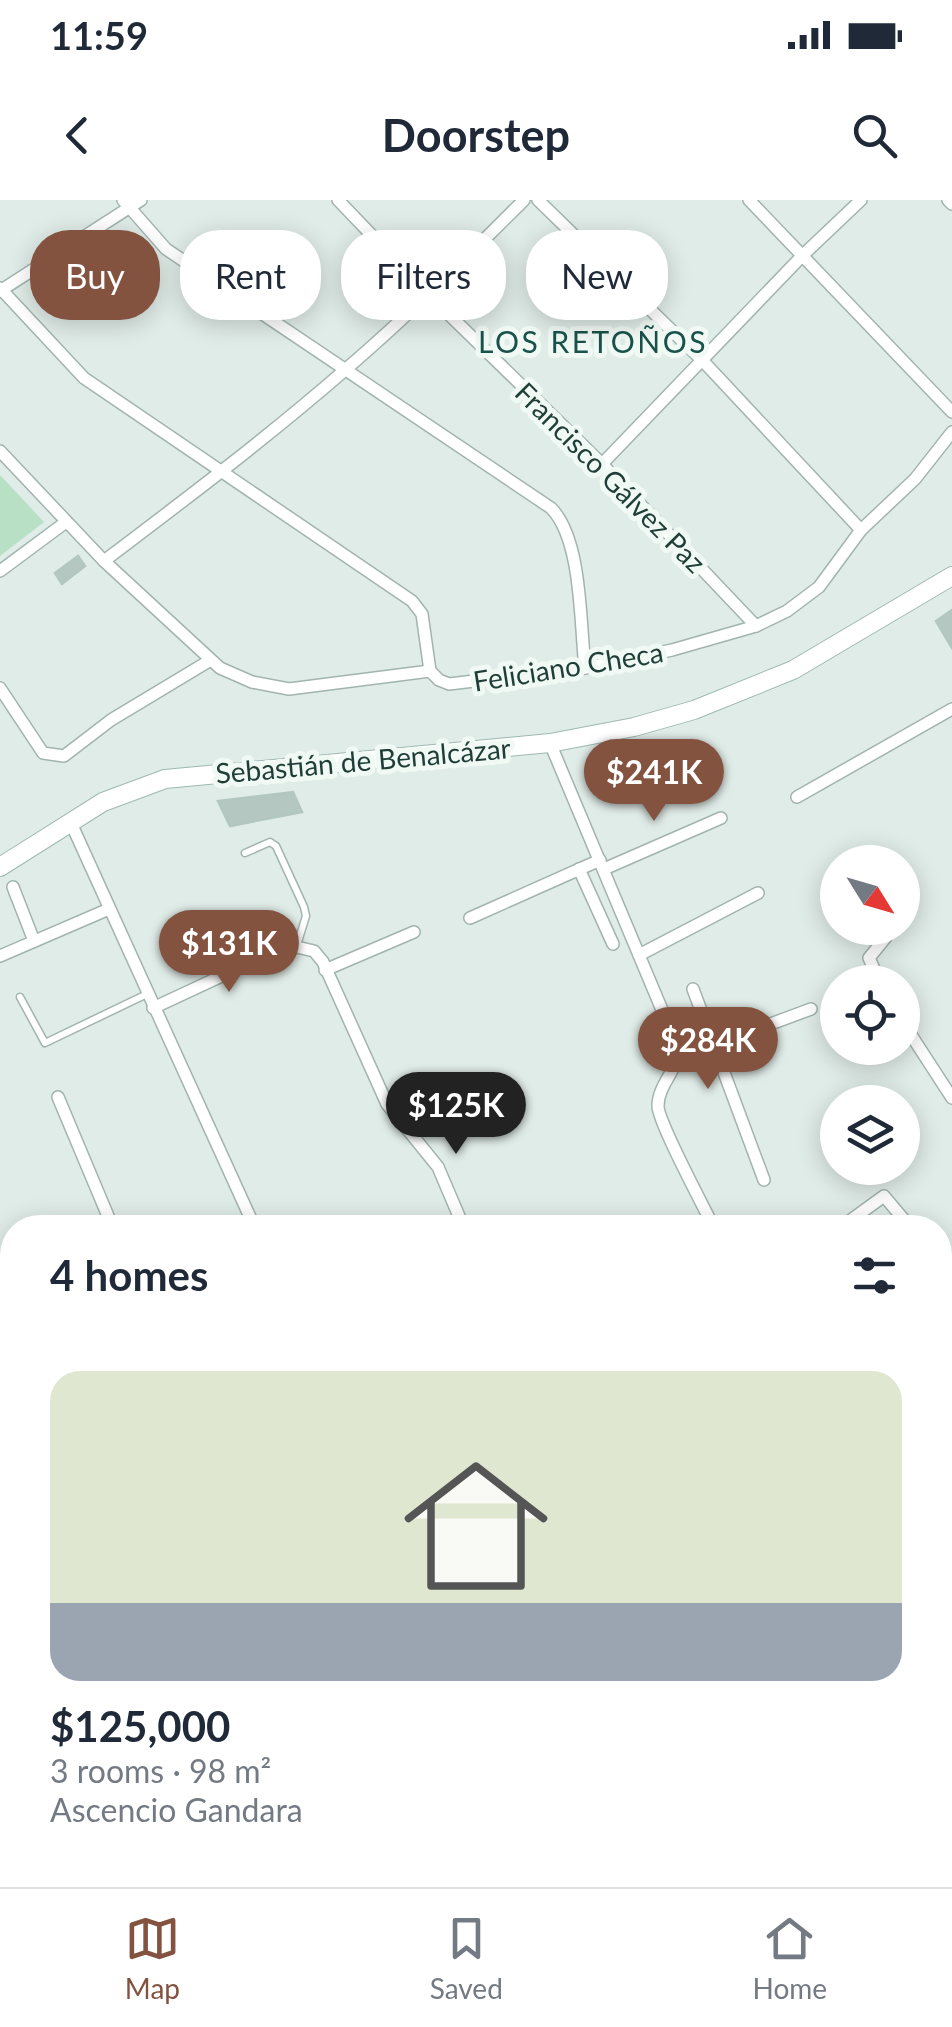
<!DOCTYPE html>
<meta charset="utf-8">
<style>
:root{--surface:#fff;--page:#f6f6f7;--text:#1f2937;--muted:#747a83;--line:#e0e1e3;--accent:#835340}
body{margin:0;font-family:Lato,sans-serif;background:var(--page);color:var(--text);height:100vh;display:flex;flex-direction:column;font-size:38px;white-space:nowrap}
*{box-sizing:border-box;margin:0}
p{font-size:32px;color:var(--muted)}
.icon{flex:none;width:55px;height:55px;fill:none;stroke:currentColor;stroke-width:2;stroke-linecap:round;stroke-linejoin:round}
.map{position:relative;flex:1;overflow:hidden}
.panel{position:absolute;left:0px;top:1015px;width:952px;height:672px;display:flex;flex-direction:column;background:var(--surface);border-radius:40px 40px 0 0;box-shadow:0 5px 25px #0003}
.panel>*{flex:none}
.top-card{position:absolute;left:30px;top:30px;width:892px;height:90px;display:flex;gap:20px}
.needle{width:65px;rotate:127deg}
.buttons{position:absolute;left:820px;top:645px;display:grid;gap:20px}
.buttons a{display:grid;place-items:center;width:100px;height:100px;border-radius:50%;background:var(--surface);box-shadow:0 5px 25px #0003;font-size:50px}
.price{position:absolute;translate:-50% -85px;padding:0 22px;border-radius:35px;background:var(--accent);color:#fff;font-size:32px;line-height:65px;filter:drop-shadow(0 2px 5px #0008)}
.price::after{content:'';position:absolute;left:50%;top:60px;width:30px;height:22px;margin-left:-15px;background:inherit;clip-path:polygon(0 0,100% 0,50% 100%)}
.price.selected{background:#222;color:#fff}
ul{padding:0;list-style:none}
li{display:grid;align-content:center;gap:20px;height:530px;padding:0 50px}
li span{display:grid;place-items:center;height:310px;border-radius:30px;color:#555}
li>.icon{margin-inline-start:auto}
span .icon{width:180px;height:180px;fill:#fffc;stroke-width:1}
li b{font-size:42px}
h2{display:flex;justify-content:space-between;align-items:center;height:120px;padding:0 50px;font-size:42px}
.tag{padding:0 35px;border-radius:40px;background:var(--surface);box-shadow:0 5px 25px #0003;font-size:35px;line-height:90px}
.tag.selected{background:var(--accent);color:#fff}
.status{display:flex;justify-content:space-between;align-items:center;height:70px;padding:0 50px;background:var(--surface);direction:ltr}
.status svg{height:28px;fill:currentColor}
header{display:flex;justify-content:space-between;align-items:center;height:130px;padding:0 50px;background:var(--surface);font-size:45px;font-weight:700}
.tabs{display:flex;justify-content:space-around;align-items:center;height:140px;border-top:2px solid var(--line);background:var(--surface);font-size:28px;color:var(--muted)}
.tabs a{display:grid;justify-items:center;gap:5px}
.tabs .selected{color:var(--accent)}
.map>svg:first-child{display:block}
</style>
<div class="status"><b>11:59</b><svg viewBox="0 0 49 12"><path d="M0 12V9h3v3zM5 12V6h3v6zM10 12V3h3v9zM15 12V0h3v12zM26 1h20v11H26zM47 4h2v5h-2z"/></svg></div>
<header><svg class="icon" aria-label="back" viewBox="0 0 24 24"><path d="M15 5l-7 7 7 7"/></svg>Doorstep<svg class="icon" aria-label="search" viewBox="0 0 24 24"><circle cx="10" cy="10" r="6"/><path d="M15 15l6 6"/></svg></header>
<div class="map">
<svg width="952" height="1687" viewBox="0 0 952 1687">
<rect width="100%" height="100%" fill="#e0ece8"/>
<g fill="#b7e0c5">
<polygon points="0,275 44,322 0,356"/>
<polygon points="947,1108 952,1114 952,1198 940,1207 940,1113"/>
</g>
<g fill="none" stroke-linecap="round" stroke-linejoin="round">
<g stroke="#83c3d7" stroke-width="4">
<polyline points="940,1364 952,1359"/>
<polyline points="911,1687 912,1675"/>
</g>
</g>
<g fill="#b5c7c1" stroke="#b2c7c0" stroke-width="2.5">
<polygon points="78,356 85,366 62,384 55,373"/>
<polygon points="952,410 952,448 936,421"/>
<polygon points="293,592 302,612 230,626 218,601"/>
<polygon points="830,1675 866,1675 842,1687 837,1687"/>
</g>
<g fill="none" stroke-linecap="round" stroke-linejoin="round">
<g stroke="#a2b4b0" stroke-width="9">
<g id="service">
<polyline points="245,653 270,642 276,646 304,707 306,716 297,745"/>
<polyline points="20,797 45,843 147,794"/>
<polyline points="12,1169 9,1178 12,1189"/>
</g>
</g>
<g stroke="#a2b4b0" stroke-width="14">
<g id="minor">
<path d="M123 0 166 49 551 308C582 339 580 423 585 468"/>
<polyline points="338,0 429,95 602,264 756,426"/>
<polyline points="538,0 702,160 861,330"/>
<polyline points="749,0 952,212"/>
<polyline points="948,0 952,4"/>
<polyline points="0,88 84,178 412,401 422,414 430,471"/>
<polyline points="0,91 141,0"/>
<polyline points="0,251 104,361 220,468 252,482 289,489 430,471 439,480 449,484 585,468 672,450 756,426 787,411 819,387 861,330 915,279 952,232"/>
<polyline points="602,264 803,55 861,0"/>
<path d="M104 361C186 299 268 237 345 170 408 116 466 58 524 0"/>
<polyline points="0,371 66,322"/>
<polyline points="0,488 43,553 64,556 111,520 209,461"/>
<path d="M550 543 678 848C679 870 658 884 658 906 658 922 704 1007 714 1028"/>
<polyline points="797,597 952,509"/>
<polyline points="70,621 255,1028"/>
<polyline points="579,669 613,744"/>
<polyline points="604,669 721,618"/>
<polyline points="13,687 34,741"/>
<polyline points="470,718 600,660"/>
<polyline points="639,755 758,693"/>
<polyline points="0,756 109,709"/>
<polyline points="325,770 414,732"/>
<polyline points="880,782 869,758 886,737"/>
<polyline points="693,789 764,980"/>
<polyline points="153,808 288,745 314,751 323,762 387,904 438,967 464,1028"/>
<polyline points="902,821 952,898"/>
<polyline points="679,858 811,809"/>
<polyline points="58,897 113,1028"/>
<polyline points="840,1028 884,996 911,1028"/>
<polyline points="940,1102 952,1092"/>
<polyline points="0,1243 12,1271"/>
<polyline points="0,1429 12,1423"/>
<polyline points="0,1488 12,1482"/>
<polyline points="0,1578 12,1572"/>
<polyline points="188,1675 193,1687"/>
<polyline points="502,1675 508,1687"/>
<polyline points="531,1675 536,1687"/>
<polyline points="388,1687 401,1676 414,1675"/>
</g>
</g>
<g stroke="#9db9b1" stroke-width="20">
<polyline id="secondary" points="0,667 103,602 165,579 550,543 634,527 694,510 793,470 952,376"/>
</g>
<use href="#service" stroke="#fff" stroke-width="6"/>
<use href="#minor" stroke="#fff" stroke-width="11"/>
<use href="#secondary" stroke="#fff" stroke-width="18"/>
</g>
<g text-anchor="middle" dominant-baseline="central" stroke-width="10" stroke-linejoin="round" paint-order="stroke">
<g font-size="28" fill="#1f3e38" stroke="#f1f9f5">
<text transform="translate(611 277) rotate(45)">Francisco Gálvez Paz</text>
<text transform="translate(568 466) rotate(-9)">Feliciano Checa</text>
<text transform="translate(363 560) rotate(-5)">Sebastián de Benalcázar</text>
</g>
<g font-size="30" letter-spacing="2.5" fill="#195249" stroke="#f1f9f5">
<text x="593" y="141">LOS RETOÑOS</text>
</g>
</g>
</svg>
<div class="buttons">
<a><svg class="needle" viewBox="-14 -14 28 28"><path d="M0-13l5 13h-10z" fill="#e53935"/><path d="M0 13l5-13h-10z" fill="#747a83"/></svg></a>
<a><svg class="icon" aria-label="locate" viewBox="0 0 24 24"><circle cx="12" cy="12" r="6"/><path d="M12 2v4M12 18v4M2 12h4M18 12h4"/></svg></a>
<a><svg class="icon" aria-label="layers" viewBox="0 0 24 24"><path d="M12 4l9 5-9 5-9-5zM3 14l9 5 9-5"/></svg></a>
</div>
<b class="price" style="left:654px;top:624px">$241K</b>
<b class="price" style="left:229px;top:795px">$131K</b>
<b class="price" style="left:708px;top:892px">$284K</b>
<b class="price selected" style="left:456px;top:957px">$125K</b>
<div class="top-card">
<a class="tag selected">Buy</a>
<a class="tag">Rent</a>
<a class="tag">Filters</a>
<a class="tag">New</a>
</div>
<section class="panel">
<h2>4 homes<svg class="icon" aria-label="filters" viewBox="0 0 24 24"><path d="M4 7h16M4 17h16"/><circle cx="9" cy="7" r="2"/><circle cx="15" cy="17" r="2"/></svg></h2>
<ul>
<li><span style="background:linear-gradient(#dfe7d0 75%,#9aa5b1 0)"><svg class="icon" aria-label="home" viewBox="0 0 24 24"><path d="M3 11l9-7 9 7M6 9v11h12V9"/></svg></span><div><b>$125,000</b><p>3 rooms · 98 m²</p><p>Ascencio Gandara</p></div></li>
</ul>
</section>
</div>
<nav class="tabs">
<a class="selected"><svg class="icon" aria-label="map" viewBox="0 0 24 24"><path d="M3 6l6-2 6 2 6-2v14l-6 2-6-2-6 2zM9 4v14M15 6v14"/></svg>Map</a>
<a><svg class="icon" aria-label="saved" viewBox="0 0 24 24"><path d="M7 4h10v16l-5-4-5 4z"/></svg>Saved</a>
<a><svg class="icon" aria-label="home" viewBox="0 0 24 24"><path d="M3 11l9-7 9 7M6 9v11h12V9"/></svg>Home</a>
</nav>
